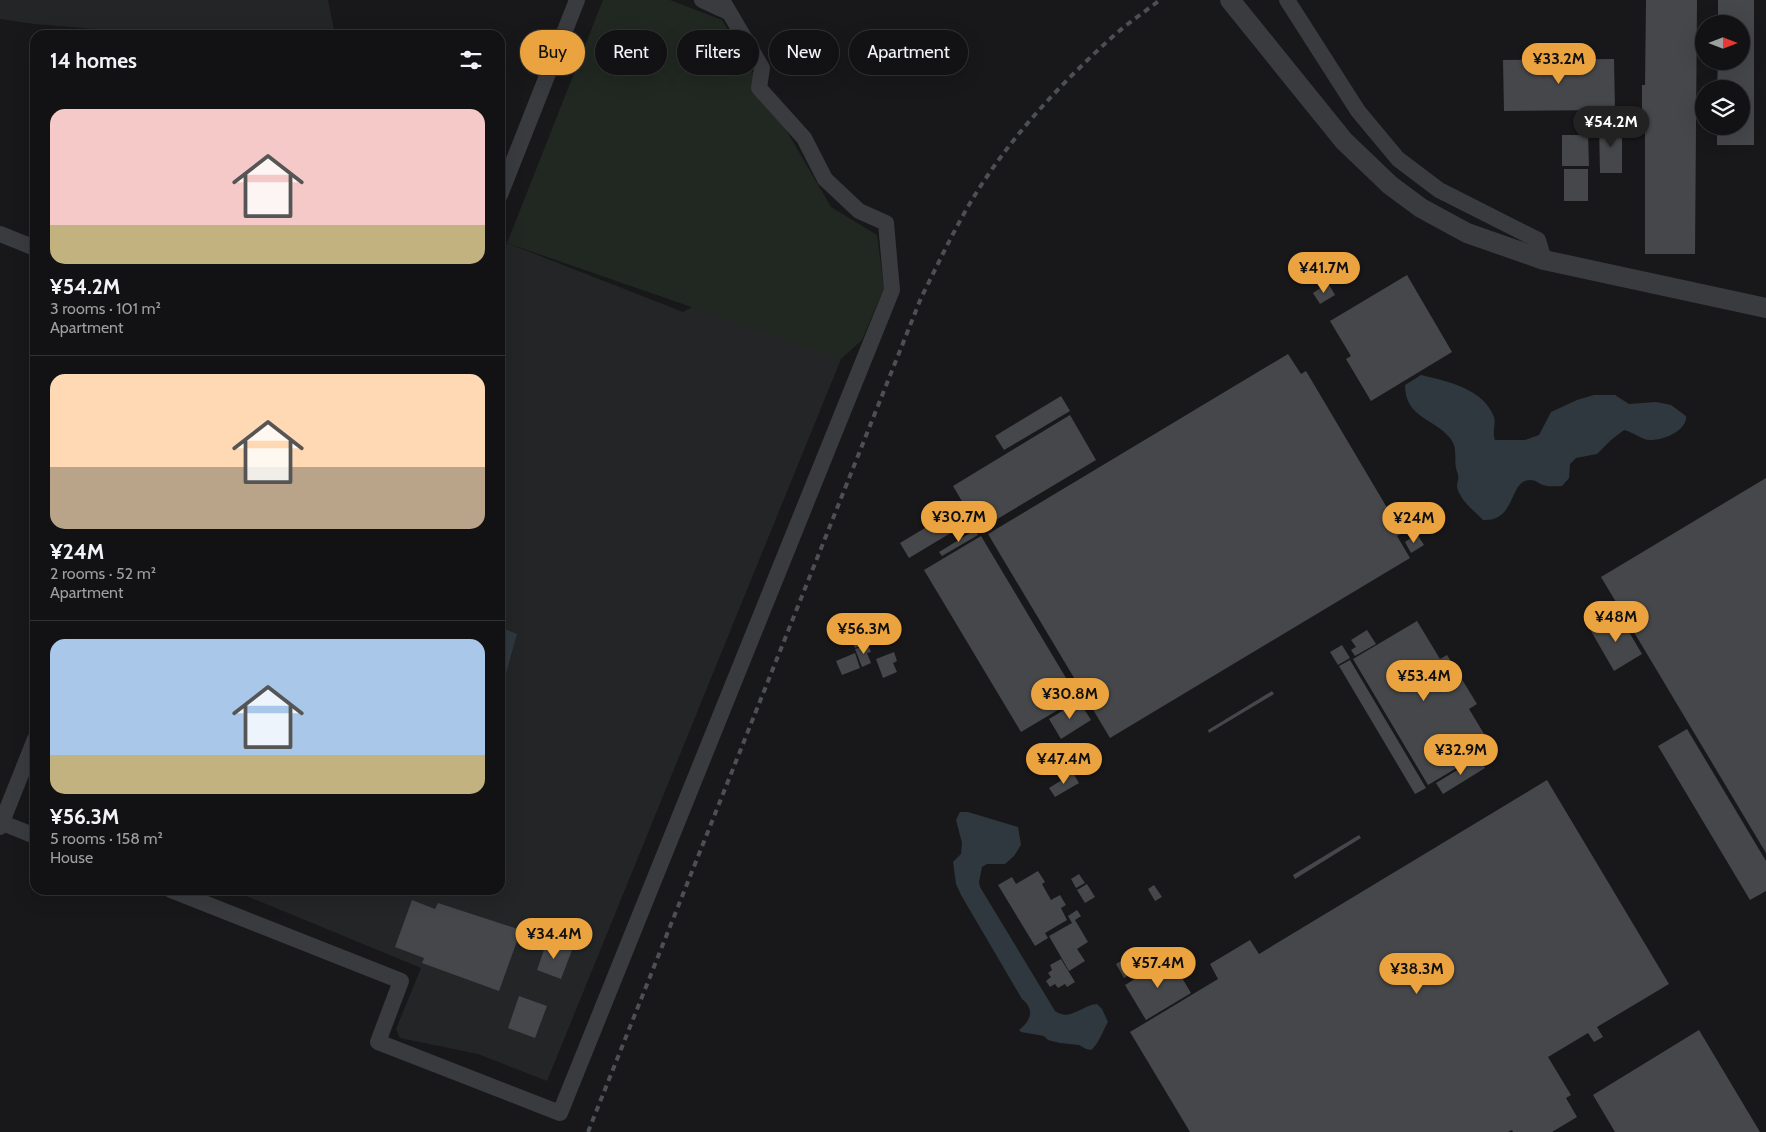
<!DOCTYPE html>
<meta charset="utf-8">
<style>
:root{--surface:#121214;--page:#1b1b1d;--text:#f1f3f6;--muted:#9c9ea0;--line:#313234;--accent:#eba33f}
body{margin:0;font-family:Cabin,sans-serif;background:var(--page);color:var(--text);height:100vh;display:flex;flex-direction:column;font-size:19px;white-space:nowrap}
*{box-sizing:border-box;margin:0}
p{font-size:16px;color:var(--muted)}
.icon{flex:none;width:28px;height:28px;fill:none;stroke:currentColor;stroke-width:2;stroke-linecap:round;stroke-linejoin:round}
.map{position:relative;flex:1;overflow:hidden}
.details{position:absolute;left:30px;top:30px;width:475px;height:865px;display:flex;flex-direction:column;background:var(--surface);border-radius:15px;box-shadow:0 5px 20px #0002,0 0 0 1px var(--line)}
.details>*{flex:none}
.hud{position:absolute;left:520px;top:30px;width:475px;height:45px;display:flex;gap:10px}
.needle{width:32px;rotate:90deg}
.buttons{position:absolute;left:1695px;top:15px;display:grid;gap:10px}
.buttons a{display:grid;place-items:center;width:55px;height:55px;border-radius:50%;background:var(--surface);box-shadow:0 5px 20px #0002,0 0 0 1px var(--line);font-size:25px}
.price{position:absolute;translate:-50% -42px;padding:0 11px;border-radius:18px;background:var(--accent);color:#111;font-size:16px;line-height:32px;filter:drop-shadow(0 1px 2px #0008)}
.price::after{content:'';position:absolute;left:50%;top:30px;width:15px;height:11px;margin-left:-8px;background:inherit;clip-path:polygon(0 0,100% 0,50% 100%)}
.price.current{background:#222;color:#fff}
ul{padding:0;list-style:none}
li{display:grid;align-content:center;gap:10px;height:265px;padding:0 20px}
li+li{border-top:1px solid var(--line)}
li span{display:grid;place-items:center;height:155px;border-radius:15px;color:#555}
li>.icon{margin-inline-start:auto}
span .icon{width:90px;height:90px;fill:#fffc;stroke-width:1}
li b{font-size:21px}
h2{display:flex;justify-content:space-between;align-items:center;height:60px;padding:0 20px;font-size:21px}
.chip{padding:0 18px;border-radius:22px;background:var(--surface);box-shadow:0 5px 20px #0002,0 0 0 1px var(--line);font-size:18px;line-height:45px}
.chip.current{background:var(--accent);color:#111}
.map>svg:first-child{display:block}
</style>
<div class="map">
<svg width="1766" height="1132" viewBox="0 0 1766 1132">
<rect width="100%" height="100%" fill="#18181a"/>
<g fill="#242527">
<polygon points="0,0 328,0 335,35 120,35 97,29 34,24 0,19"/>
<polygon points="507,243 683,312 701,302 841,359 547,1081 478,1054 400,1038 396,1029 421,968 244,895 246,890 500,890 500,261"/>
</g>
<polygon fill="#202821" points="603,0 670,0 722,20 831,207 877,235 884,288 862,340 841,359 507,243"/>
<g fill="#2f383e">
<path d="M1421 375C1447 381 1484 389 1494 417 1496 425 1492 432 1495 440H1525L1539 435 1551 412 1577 400 1594 395H1615L1629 404 1656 402 1671 405 1686 416C1688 430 1663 441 1650 440 1642 440 1633 432 1624 430L1611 440 1597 454 1576 458 1570 464 1569 478 1562 486C1557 486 1548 487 1543 485 1536 482 1534 478 1525 481 1510 486 1514 522 1483 520 1473 510 1460 500 1457 487 1457 482 1459 479 1458 475 1458 473 1456 470 1456 468 1454 457 1458 448 1450 438 1434 418 1405 418 1405 385Z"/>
<polygon points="500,627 517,634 503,684 500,689"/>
<path d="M960 812H968L1018 827 1021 845 1014 856 1005 864H987L982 867 979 882 980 887 1055 1011C1071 1022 1081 1005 1097 1004L1102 1009 1108 1022C1103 1030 1099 1044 1091 1050L1086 1049 1079 1045 1060 1043 1048 1040 1044 1036 1021 1032 1019 1030C1031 1021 1035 1009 1022 999L961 895 956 884 953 862 961 854 962 843 956 820Z"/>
</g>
<g fill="#45474a">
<polygon points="1646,0 1697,0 1695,254 1645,254 1645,113 1642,113 1642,85 1645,85"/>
<polygon points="1718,0 1754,0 1754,145 1717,145 1717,126 1741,126 1741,89 1717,89 1718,61 1741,61 1741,24 1718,24"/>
<polygon points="1614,59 1615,110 1504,111 1503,60"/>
<polygon points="1599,124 1622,124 1622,173 1600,173"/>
<polygon points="1562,135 1588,135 1589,166 1562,166"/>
<rect x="1564" y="169" width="24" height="32"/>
<polygon points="1407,275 1452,352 1371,401 1346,359 1351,356 1330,321"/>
<polygon points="1328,283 1335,295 1320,304 1313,293"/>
<polygon points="1288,354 1301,374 1306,371 1402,533 1397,536 1410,558 1110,738 988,534"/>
<polygon points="1061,396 1070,411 1004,450 995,436"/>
<polygon points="1070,415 1096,460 979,530 953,486"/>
<polygon points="1766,478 1766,853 1601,577"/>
<polygon points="960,507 969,522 909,558 900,543"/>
<polygon points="975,530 978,535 942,556 939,552"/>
<polygon points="1417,534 1424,545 1411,553 1405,542"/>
<polygon points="981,536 1078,698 1021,732 924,570"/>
<polygon points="880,614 888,635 855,648 846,628"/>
<polygon points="1619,615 1642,654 1614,671 1591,631"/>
<polygon points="1417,621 1440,659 1447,655 1477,704 1469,709 1492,747 1428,785 1353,659"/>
<polygon points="1367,630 1376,644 1355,656 1351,650 1356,647 1351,640"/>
<polygon points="868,645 871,652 867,653 871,663 862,667 855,649"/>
<polygon points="1342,645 1350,658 1338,665 1330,652"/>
<polygon points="894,652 897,661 893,663 897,672 883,678 876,659"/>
<polygon points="855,653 860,668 842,675 836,661"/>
<polygon points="1350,660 1426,788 1415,794 1339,666"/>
<polygon points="1272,691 1274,694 1209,733 1208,730"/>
<polygon points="1079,701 1091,720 1061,739 1049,719"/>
<polygon points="1687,729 1766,861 1766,891 1750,900 1658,746"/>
<polygon points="1479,757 1485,768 1443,794 1436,783"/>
<polygon points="1073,773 1079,783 1055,797 1049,788"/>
<polygon points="1547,780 1669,984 1597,1027 1603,1037 1594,1042 1588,1033 1548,1057 1571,1095 1566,1098 1577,1117 1552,1132 1513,1132 1512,1130 1508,1132 1190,1132 1130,1032 1218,979 1210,964 1250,940 1259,954"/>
<polygon points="1359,835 1361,838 1295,879 1293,875"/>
<polygon points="1038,871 1045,882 1042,884 1051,900 1060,895 1066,905 1061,908 1067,920 1045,933 1048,938 1035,946 998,885 1012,877 1016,884"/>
<polygon points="1079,874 1085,883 1076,888 1071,879"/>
<polygon points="1087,884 1095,897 1085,903 1077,890"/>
<polygon points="1154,885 1162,897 1155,901 1148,889"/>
<polygon points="412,900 435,909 438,903 521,930 499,991 422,963 424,958 395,947"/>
<polygon points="1077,910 1081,916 1075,920 1088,942 1077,949 1085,961 1069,971 1049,936 1072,923 1068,916"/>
<polygon points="547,941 572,950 561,979 537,970"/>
<polygon points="1134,953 1142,967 1124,978 1116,964"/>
<polygon points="1170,958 1191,993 1146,1020 1125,985"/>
<polygon points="1061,959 1075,982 1067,987 1065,984 1058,988 1055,984 1050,987 1046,981 1051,977 1048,973 1052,970 1050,965"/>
<polygon points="519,996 547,1006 535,1038 508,1028"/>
<polygon points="1699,1030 1760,1132 1615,1132 1593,1095"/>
</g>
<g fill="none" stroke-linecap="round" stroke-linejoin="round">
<g stroke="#393b3f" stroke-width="16">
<polyline points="702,0 728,12"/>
<polyline points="1287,0 1358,111 1398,159 1439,190 1538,240 1544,260"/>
<polyline points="500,195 577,0"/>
<polyline points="0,234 35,248"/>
<polyline points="0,822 35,836"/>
<polyline points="0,827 35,739"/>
<polyline points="171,890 401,981 378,1042 560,1113 892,290 886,223 859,211 825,179 804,138 759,88 762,68 722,0"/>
</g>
<polyline stroke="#393b3f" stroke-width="20" points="1230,0 1344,141 1390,185 1421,208 1467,233 1544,260 1766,308"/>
<path stroke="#4c4f54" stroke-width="4" stroke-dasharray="6 5" stroke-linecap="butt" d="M588 1132 921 298C942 256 961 214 988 175 1022 125 1065 80 1109 40 1125 25 1143 13 1160 0"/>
</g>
</svg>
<div class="buttons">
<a><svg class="needle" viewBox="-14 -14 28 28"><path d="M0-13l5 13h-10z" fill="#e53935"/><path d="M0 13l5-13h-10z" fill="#9c9ea0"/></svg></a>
<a><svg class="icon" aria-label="layers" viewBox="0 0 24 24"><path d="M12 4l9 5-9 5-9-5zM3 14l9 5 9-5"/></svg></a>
</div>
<b class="price" style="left:1559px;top:85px">¥33.2M</b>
<b class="price current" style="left:1611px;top:148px">¥54.2M</b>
<b class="price" style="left:1324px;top:294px">¥41.7M</b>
<b class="price" style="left:959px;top:543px">¥30.7M</b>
<b class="price" style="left:1414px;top:544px">¥24M</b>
<b class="price" style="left:1616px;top:643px">¥48M</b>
<b class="price" style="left:864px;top:655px">¥56.3M</b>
<b class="price" style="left:1424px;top:702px">¥53.4M</b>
<b class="price" style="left:1070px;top:720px">¥30.8M</b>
<b class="price" style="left:1461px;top:776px">¥32.9M</b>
<b class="price" style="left:1064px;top:785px">¥47.4M</b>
<b class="price" style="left:554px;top:960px">¥34.4M</b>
<b class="price" style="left:1158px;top:989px">¥57.4M</b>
<b class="price" style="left:1417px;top:995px">¥38.3M</b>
<div class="hud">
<a class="chip current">Buy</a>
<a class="chip">Rent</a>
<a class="chip">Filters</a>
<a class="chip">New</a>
<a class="chip">Apartment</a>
</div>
<section class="details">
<h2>14 homes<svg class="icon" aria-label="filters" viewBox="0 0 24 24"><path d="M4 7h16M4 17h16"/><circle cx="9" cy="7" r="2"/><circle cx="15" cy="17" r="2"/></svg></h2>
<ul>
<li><span style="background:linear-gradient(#f6c9c9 75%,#c2b280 0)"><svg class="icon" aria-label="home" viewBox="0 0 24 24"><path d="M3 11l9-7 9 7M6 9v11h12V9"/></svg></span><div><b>¥54.2M</b><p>3 rooms · 101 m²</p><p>Apartment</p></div></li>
<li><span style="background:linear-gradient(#ffd9b3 60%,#b9a48a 0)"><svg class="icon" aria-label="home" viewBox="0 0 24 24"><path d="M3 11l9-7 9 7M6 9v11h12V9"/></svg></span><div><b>¥24M</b><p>2 rooms · 52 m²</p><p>Apartment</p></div></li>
<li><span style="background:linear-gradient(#a9c7e8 75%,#c2b280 0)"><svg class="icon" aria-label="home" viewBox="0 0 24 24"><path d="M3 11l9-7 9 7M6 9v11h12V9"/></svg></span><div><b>¥56.3M</b><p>5 rooms · 158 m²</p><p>House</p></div></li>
</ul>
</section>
</div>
